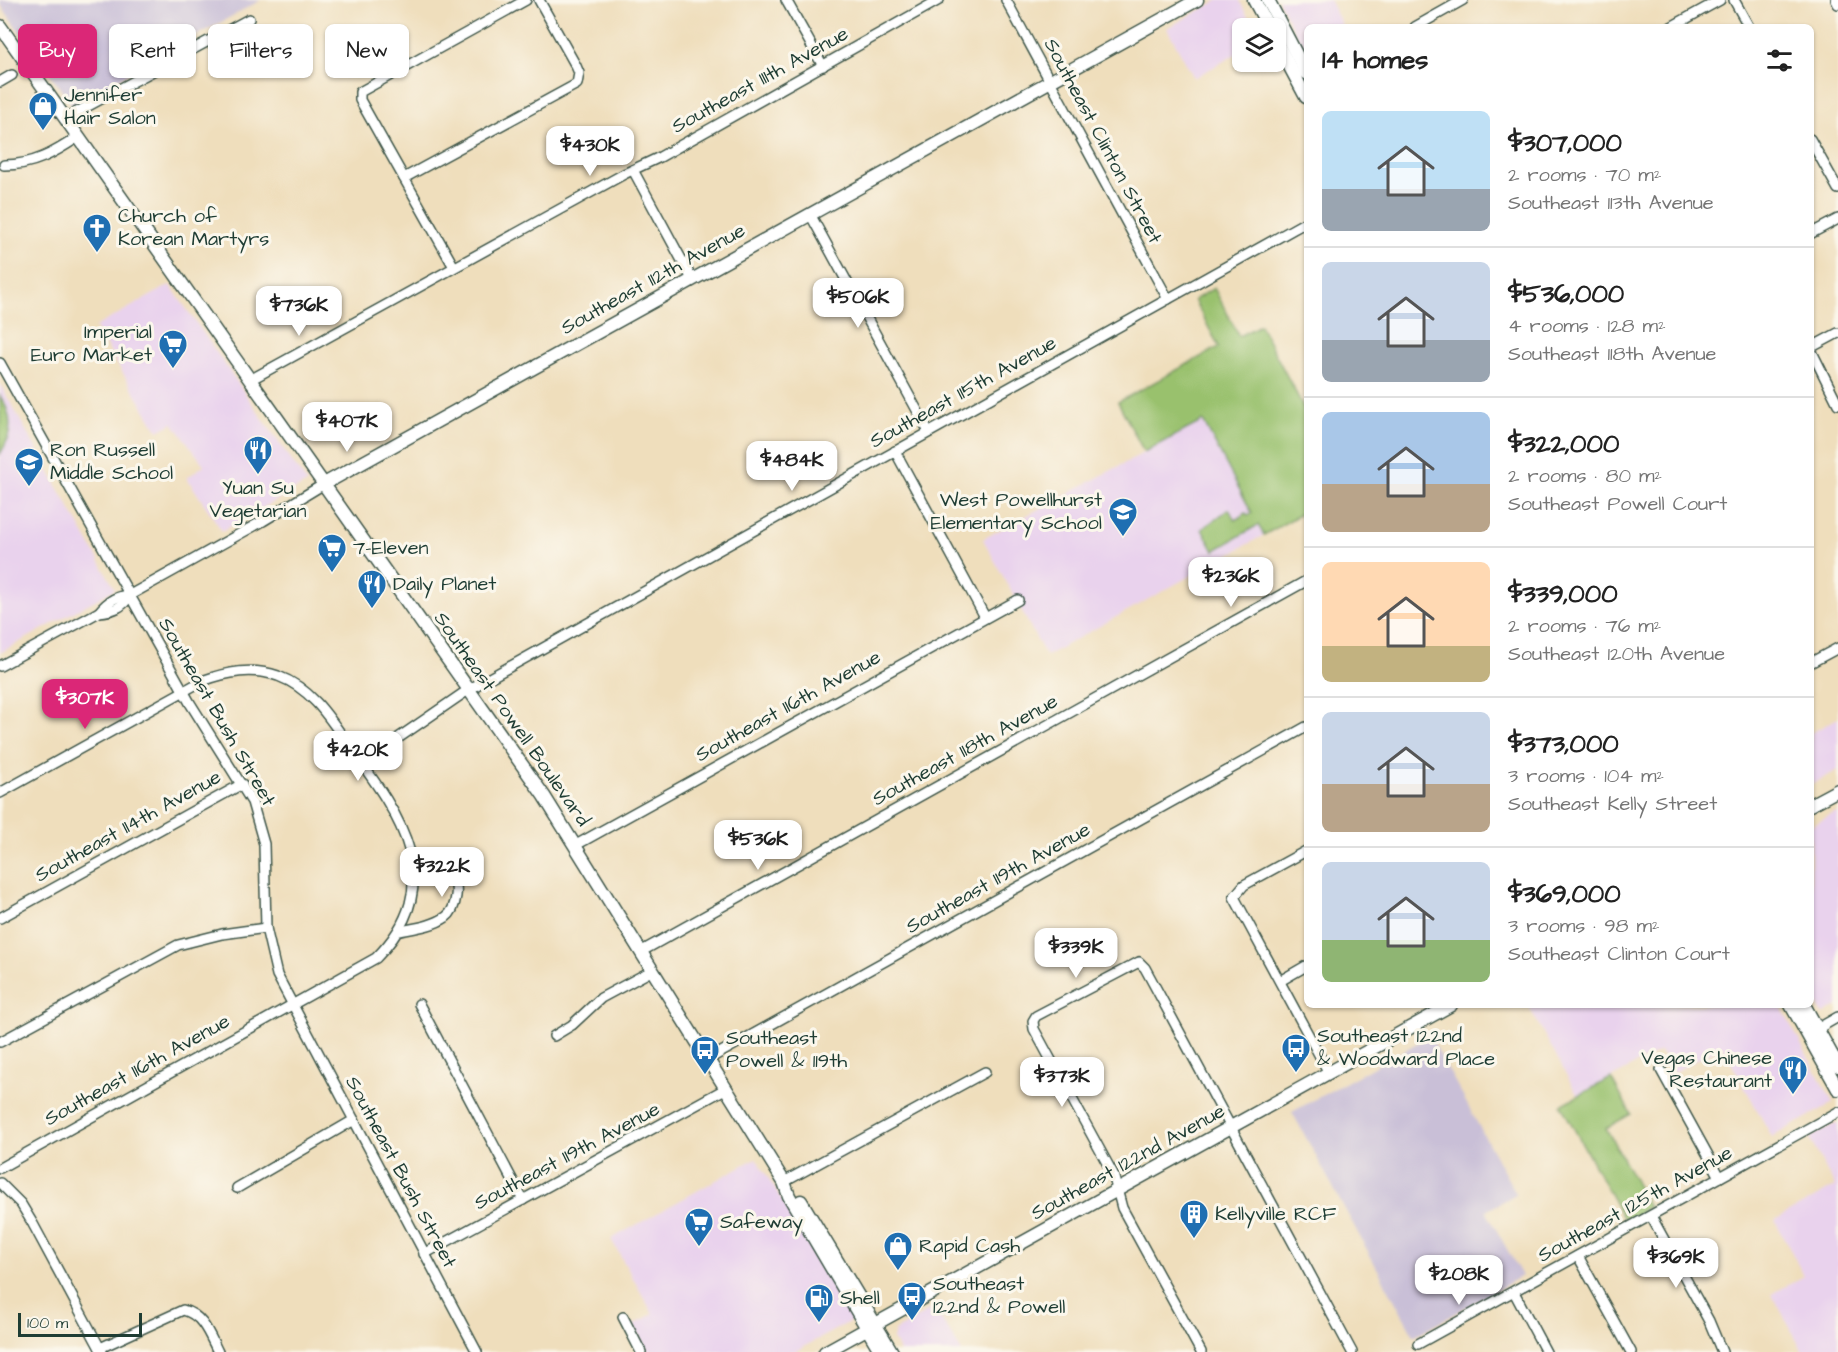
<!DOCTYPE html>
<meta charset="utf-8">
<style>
:root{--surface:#fff;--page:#f2f2f2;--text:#222;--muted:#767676;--line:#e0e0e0;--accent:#db2777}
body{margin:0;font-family:"Architects Daughter",sans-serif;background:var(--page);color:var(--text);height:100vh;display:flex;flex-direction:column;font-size:22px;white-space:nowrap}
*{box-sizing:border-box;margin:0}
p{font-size:20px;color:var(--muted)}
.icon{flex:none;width:33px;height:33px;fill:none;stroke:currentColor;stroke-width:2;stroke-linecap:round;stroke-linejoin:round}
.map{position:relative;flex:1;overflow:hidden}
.panel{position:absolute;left:1304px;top:24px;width:510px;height:984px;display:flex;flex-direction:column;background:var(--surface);border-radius:9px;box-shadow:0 2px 4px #0004}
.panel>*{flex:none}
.top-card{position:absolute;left:18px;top:24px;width:570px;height:54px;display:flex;gap:12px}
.tools{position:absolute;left:1232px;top:18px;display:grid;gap:12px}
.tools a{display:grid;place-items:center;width:54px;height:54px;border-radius:9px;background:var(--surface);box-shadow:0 2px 4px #0004;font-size:30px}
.scale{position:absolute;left:18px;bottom:15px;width:124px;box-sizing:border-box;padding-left:6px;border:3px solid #1f3d34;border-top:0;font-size:16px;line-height:21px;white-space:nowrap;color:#1f3d34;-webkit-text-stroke:4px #fbf7ec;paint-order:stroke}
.price{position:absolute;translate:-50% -51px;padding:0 14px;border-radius:12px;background:#fff;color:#222;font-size:20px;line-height:39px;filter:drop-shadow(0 2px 3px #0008)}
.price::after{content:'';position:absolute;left:50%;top:36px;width:18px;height:14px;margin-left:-9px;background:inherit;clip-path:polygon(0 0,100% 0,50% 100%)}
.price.on{background:var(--accent);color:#fff}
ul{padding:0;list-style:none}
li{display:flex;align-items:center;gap:18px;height:150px;padding:0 18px}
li+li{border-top:2px solid var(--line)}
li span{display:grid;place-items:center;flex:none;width:168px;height:120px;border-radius:9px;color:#555}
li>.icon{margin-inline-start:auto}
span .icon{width:72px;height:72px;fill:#fffc;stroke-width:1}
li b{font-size:26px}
h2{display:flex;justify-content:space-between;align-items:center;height:72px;padding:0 18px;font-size:26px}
.pill{padding:0 21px;border-radius:9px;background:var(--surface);box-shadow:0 2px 4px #0004;font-size:21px;line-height:54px}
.pill.on{background:var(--accent);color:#fff}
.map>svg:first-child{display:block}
</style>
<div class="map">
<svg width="1838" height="1352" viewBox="0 0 1838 1352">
<rect width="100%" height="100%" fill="#fbf7ec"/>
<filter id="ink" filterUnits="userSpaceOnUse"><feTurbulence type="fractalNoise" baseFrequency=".0167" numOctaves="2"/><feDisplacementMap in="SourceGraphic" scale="12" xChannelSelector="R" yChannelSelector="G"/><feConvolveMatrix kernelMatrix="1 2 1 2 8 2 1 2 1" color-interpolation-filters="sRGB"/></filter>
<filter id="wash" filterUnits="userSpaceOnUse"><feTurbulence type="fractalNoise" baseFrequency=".008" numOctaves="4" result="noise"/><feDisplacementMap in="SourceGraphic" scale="24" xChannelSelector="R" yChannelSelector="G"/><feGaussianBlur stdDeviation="1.35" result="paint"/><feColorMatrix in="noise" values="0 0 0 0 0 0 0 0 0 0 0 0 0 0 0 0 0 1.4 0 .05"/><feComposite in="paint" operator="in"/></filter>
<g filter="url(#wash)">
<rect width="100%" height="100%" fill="#efdebc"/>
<g fill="#e9d2ed">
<polygon points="1219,0 1239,0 1254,28 1242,28 1242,51 1194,78 1167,28"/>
<polygon points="1278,0 1329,0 1342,24 1337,27 1306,27 1306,44 1302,47"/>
<polygon points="170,285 307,483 222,531 187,478 204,465 173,423 158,431 95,327"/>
<polygon points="0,384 115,589 0,653"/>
<polygon points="1203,421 1264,535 1046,656 983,539"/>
<polygon points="1838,718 1838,770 1811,785 1811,733"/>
<polygon points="1838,811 1838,1006 1823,1015 1811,991 1811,826"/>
<polygon points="1528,1005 1780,1005 1833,1103 1772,1137 1722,1046 1673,1073 1660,1051 1578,1096"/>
<polygon points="1838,1122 1838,1352 1803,1352 1772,1294 1804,1276 1775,1220 1835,1186 1809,1138"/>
<polygon points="756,1158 855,1319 794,1352 648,1352 633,1325 653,1314 611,1239"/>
<polygon points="934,1307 962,1352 900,1352 893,1340 895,1331"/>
</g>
<g fill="#c9bfd7">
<polygon points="0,0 261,0 72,105 0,4"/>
<polygon points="1430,1036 1516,1194 1486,1211 1522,1276 1414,1336 1292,1112"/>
</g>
<g fill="#99c16d" stroke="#5c7f50" stroke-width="1.5">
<polygon points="1214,288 1239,336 1260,325 1306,412 1306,511 1264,535 1258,525 1214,551 1202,529 1229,509 1235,520 1246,513 1248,516 1252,513 1203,421 1144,452 1118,402 1219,347 1194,300"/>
<path d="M0 396C13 415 13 435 0 454Z"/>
<polygon points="1611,1078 1631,1114 1606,1128 1649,1207 1625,1221 1561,1105"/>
</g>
</g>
<g filter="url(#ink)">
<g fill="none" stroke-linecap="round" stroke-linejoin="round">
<g stroke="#3e5548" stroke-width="12">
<g id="minor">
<polyline points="786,0 823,66"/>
<polyline points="1006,0 1168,299"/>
<polyline points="1734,0 1749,27"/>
<polyline points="1836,0 1838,4"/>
<polyline points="1415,27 1463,0"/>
<polyline points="1671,27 1720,0"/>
<polyline points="0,82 12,75"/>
<polyline points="67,121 77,112 249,19"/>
<polyline points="1810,139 1838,189"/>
<path d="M4 165C34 165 54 153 78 137"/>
<polyline points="633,170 692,279"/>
<polyline points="404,178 577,84 579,73 576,66 539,0"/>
<polyline points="810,214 929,432"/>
<polyline points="1810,234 1838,219"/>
<polyline points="454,267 360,100 360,92 526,0"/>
<polyline points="1810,348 1838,404"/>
<polyline points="1810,348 1838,333"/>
<polyline points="0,363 190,703 252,802 264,844 266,928 277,975 477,1352"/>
<polyline points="250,380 624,174 660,157 939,0"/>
<polyline points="895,451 985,617"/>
<path d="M99 612C112 611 123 608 130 595"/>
<polyline points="1810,663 1838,648"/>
<path d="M0 666 99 612C107 602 116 595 130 595L263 521 324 484"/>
<polyline points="362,763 468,690 1306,222"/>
<path d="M0 793 202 681C227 672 252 667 278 676 313 689 331 720 351 749 401 816 449 885 376 958L0 1168"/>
<polyline points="576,845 1018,600"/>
<polyline points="1306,851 1244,885 1234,897 1329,1073"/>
<polyline points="0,918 242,784"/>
<path d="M400 931C415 928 433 926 446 917 453 912 455 904 456 896 460 869 433 861 412 855"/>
<polyline points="642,951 1306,581"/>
<polyline points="1280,981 1306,966"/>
<polyline points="419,1004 523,1200"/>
<polyline points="1817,1029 1838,1017"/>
<polyline points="554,1036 572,1025 601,998 653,970"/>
<polyline points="0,1042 178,945 222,934 266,928"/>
<polyline points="707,1060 1306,727"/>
<polyline points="1661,1070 1720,1177"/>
<polyline points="784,1182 985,1072"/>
<polyline points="0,1183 21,1204 33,1224 102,1352"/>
<polyline points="237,1188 354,1120"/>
<polyline points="1651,1216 1709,1321 1722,1352"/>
<polyline points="424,1254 725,1089"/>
<polyline points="1578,1256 1631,1352"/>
<polyline points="1514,1292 1546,1352"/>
<polyline points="623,1317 641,1352"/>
<polyline points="1418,1344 1838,1112"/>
<path d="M100 1348 183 1310C203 1315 209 1334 218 1352"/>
<polyline points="1201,1352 1122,1208 1113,1174 1034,1029 1033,1021 1036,1016 1139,962 1145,968 1352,1352"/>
</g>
</g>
<g stroke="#3e5548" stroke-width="15">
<g id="major">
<polyline points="1254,0 1269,28"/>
<polyline points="1268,0 1306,73"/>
<polyline points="0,26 544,796 784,1182 789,1196 881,1352"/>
<polyline points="1275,39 1306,97"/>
<polyline points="324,484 1197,0"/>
<polyline points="1810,805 1838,790"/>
<polyline points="1791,1005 1838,1089"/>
<polyline points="1804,1005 1838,1066"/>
<polyline points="801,1201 892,1352"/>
<polyline points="825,1352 1451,1005"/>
</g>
</g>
<use href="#minor" stroke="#fff" stroke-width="9"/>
<use href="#major" stroke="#fff" stroke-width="12"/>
</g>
</g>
<defs>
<g id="shop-pin" transform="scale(1.5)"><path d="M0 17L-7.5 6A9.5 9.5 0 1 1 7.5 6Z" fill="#1f6fb2" stroke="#fbf7ec"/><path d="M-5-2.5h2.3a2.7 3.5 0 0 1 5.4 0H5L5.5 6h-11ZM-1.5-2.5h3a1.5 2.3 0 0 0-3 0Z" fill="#fff"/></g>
<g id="church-pin" transform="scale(1.5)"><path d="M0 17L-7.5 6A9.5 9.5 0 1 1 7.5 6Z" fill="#1f6fb2" stroke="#fbf7ec"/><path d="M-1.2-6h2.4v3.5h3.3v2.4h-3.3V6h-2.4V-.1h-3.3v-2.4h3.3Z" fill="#fff"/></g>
<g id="supermarket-pin" transform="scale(1.5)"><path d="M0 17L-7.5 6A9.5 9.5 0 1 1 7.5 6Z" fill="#1f6fb2" stroke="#fbf7ec"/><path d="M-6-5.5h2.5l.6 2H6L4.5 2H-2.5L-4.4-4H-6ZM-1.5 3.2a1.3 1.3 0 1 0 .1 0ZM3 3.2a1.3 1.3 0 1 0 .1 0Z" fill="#fff"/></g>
<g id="restaurant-pin" transform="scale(1.5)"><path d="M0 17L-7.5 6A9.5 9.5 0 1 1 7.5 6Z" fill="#1f6fb2" stroke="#fbf7ec"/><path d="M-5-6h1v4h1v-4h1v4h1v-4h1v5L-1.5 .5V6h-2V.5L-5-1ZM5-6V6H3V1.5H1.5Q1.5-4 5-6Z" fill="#fff"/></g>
<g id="school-pin" transform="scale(1.5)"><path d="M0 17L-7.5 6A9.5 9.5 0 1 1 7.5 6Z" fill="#1f6fb2" stroke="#fbf7ec"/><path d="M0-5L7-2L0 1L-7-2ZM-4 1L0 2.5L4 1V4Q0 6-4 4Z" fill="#fff"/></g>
<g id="bus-pin" transform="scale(1.5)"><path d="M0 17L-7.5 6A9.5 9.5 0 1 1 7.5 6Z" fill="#1f6fb2" stroke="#fbf7ec"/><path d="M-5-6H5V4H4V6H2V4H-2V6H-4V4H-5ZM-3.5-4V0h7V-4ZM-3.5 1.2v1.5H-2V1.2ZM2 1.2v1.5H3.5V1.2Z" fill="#fff"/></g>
<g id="building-pin" transform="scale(1.5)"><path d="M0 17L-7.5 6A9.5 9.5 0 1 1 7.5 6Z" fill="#1f6fb2" stroke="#fbf7ec"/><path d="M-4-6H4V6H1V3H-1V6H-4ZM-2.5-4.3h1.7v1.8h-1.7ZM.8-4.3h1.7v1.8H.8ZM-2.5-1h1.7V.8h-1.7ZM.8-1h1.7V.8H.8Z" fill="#fff"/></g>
<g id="fuel-pin" transform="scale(1.5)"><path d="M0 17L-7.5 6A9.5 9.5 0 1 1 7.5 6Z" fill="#1f6fb2" stroke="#fbf7ec"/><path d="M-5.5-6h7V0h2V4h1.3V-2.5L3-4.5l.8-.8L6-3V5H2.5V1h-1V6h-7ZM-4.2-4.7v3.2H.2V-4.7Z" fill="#fff"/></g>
</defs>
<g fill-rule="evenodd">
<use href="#shop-pin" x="43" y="106"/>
<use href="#church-pin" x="97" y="228"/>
<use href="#supermarket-pin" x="173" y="344"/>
<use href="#restaurant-pin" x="258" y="450"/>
<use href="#school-pin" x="29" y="462"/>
<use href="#school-pin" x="1123" y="512"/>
<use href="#supermarket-pin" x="332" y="548"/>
<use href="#restaurant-pin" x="372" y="584"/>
<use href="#bus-pin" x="1296" y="1048"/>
<use href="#bus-pin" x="705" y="1050"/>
<use href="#restaurant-pin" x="1793" y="1070"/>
<use href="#building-pin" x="1194" y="1214"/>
<use href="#supermarket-pin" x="699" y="1222"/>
<use href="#shop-pin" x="898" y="1246"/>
<use href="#bus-pin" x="912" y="1296"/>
<use href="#fuel-pin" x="819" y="1298"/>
</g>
<g text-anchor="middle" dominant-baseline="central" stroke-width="6" stroke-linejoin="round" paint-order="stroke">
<g font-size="20" fill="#1f3d34" stroke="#fbf7ec">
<text transform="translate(760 80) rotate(-29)">Southeast 111th Avenue</text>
<text transform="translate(1103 141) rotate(62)">Southeast Clinton Street</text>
<text transform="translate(653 279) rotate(-29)">Southeast 112th Avenue</text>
<text transform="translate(963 392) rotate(-29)">Southeast 115th Avenue</text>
<text transform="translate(788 706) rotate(-29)">Southeast 116th Avenue</text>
<text transform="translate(217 712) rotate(60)">Southeast Bush Street</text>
<text transform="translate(512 719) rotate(55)">Southeast Powell Boulevard</text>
<text transform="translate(965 750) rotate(-29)">Southeast 118th Avenue</text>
<text transform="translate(128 826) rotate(-29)">Southeast 114th Avenue</text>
<text transform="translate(998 878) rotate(-29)">Southeast 119th Avenue</text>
<text transform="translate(137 1070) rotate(-29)">Southeast 116th Avenue</text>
<text transform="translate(567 1156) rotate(-28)">Southeast 119th Avenue</text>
<text transform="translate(1128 1162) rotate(-29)">Southeast 122nd Avenue</text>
<text transform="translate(401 1172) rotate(62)">Southeast Bush Street</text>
<text transform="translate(1635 1204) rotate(-29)">Southeast 125th Avenue</text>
</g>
<g font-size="20" fill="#1f3d34" stroke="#fbf7ec" text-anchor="start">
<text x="64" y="95">Jennifer<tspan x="64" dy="23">Hair Salon</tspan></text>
<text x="118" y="216">Church of<tspan x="118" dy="23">Korean Martyrs</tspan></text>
<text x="152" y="332" text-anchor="end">Imperial<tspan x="152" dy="23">Euro Market</tspan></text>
<text x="50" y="450">Ron Russell<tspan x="50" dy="23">Middle School</tspan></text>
<text x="258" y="488" text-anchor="middle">Yuan Su<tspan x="258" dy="23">Vegetarian</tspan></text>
<text x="1102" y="500" text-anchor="end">West Powellhurst<tspan x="1102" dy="23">Elementary School</tspan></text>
<text x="353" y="548">7-Eleven</text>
<text x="393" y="584">Daily Planet</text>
<text x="1317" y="1036">Southeast 122nd<tspan x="1317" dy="23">&amp; Woodward Place</tspan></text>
<text x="726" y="1038">Southeast<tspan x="726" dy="23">Powell &amp; 119th</tspan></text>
<text x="1772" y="1058" text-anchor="end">Vegas Chinese<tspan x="1772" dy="23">Restaurant</tspan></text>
<text x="1215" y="1214">Kellyville RCF</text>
<text x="720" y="1222">Safeway</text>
<text x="919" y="1246">Rapid Cash</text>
<text x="933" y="1284">Southeast<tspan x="933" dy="23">122nd &amp; Powell</tspan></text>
<text x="840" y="1298">Shell</text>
</g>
</g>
</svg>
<div class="tools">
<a><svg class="icon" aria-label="layers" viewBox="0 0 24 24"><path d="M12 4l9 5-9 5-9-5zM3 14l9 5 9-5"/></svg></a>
</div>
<div class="scale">100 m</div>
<b class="price" style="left:590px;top:177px">$430K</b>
<b class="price" style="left:858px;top:329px">$506K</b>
<b class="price" style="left:299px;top:337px">$736K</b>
<b class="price" style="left:347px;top:453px">$407K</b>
<b class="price" style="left:792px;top:492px">$484K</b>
<b class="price" style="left:1231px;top:608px">$236K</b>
<b class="price on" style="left:85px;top:730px">$307K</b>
<b class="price" style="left:358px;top:782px">$420K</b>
<b class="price" style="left:758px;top:871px">$536K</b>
<b class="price" style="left:442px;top:898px">$322K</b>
<b class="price" style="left:1076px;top:979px">$339K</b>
<b class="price" style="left:1062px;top:1108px">$373K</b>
<b class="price" style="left:1676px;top:1289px">$369K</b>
<b class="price" style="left:1459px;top:1306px">$208K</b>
<div class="top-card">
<a class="pill on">Buy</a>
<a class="pill">Rent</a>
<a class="pill">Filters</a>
<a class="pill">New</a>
</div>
<section class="panel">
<h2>14 homes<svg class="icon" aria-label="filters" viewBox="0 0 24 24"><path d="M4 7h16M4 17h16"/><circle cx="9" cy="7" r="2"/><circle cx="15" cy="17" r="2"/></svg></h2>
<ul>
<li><span style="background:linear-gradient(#bfe0f5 65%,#9aa5b1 0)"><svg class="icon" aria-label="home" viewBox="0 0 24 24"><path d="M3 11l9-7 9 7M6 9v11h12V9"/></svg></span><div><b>$307,000</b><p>2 rooms · 70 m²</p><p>Southeast 113th Avenue</p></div></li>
<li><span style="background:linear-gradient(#c9d6e8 65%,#9aa5b1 0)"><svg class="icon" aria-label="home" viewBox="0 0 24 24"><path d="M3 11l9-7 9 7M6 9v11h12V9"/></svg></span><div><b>$536,000</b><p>4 rooms · 128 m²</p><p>Southeast 118th Avenue</p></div></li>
<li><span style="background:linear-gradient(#a9c7e8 60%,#b9a48a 0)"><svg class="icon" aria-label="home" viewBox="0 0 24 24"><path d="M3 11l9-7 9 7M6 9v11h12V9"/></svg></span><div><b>$322,000</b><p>2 rooms · 80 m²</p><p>Southeast Powell Court</p></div></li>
<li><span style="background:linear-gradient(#ffd9b3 70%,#c2b280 0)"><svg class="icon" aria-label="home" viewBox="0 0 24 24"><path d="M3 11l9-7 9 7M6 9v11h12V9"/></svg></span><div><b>$339,000</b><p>2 rooms · 76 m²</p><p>Southeast 120th Avenue</p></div></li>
<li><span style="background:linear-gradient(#c9d6e8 60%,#b9a48a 0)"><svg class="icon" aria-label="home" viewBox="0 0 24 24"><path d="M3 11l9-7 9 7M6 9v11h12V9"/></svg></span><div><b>$373,000</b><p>3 rooms · 104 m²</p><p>Southeast Kelly Street</p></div></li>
<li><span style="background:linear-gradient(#c9d6e8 65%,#8fb573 0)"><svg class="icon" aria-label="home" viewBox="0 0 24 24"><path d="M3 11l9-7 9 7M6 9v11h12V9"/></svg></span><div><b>$369,000</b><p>3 rooms · 98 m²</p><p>Southeast Clinton Court</p></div></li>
</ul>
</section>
</div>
